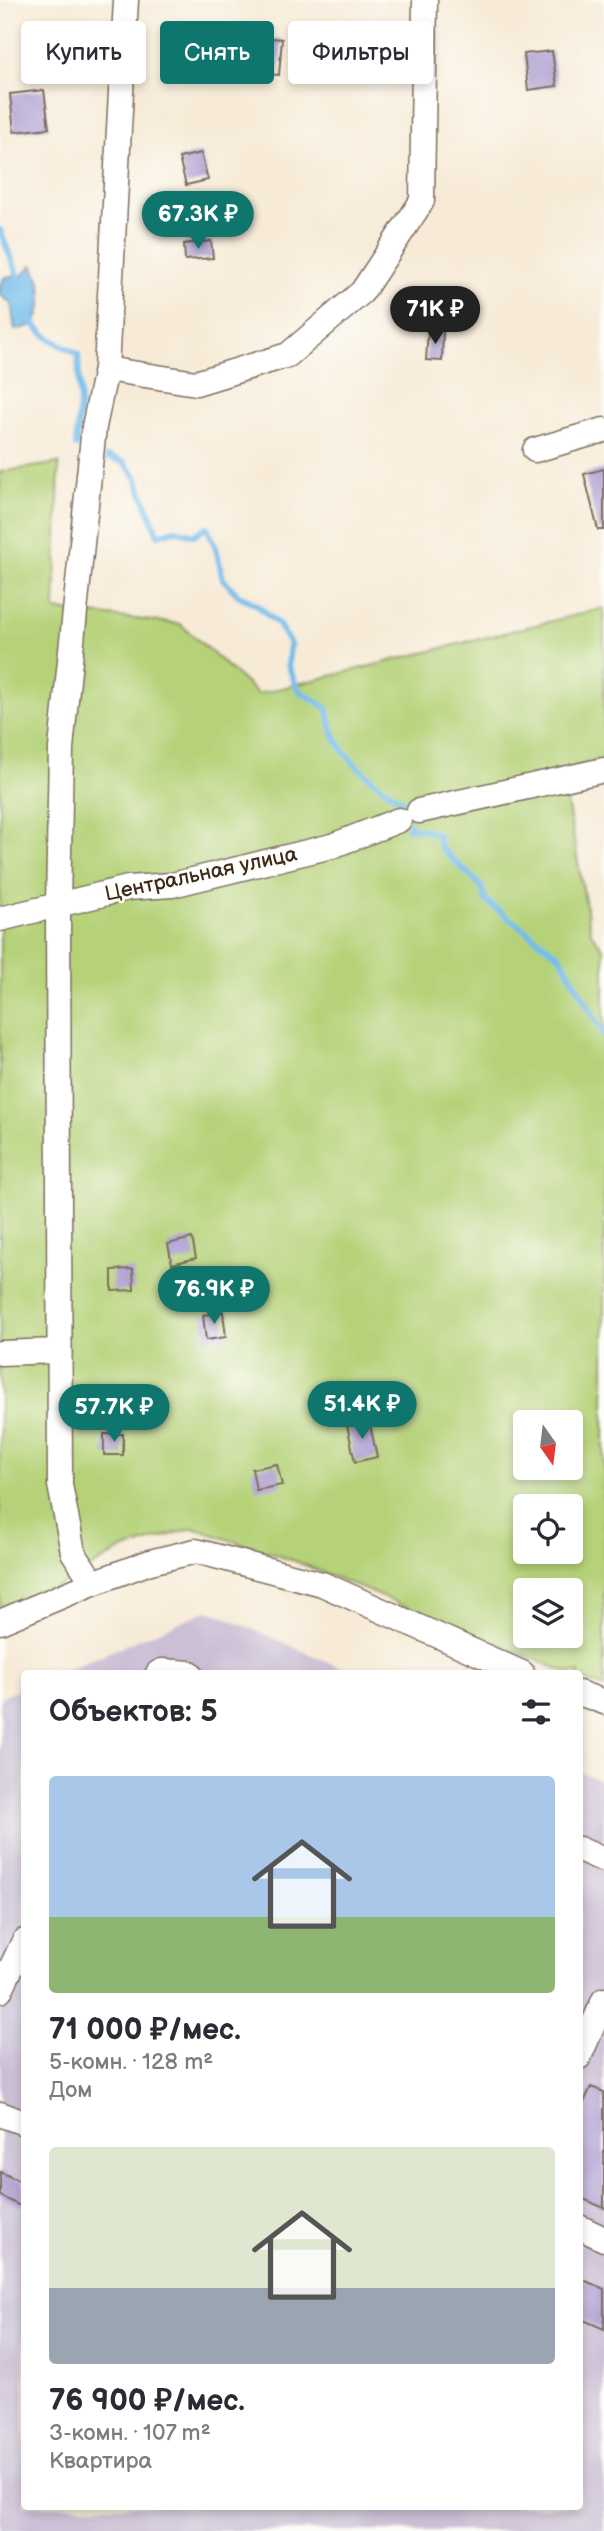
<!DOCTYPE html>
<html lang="ru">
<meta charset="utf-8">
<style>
:root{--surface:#fff;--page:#f7f7f7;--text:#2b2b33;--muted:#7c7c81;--accent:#0f766e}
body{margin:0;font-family:"Balsamiq Sans",sans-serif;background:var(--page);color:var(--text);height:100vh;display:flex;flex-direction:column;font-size:26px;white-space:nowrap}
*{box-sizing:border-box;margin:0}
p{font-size:23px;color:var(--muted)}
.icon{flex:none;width:38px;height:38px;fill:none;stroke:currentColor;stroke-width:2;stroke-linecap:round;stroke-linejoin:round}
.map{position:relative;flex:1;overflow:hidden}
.details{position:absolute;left:21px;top:1670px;width:562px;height:840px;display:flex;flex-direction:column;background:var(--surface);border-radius:7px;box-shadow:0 4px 10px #0003}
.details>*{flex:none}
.banner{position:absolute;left:21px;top:21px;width:564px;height:63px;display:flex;gap:14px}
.needle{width:46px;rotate:166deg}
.buttons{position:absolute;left:513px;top:1410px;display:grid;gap:14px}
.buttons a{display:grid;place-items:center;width:70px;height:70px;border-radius:7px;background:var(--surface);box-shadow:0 4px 10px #0003;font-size:35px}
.price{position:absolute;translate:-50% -60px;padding:0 16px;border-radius:24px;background:var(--accent);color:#fff;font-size:23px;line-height:46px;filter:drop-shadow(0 2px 4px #0008)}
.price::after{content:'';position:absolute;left:50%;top:42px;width:21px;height:16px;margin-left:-10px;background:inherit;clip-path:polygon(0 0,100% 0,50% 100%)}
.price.selected{background:#222;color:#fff}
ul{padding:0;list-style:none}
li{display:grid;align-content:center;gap:14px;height:371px;padding:0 28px}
li span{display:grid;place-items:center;height:217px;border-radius:7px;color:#555}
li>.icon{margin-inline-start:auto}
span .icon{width:126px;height:126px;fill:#fffc;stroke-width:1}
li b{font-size:30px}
h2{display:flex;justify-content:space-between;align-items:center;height:84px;padding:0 28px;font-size:30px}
.pill{padding:0 24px;border-radius:7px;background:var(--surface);box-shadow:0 4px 10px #0003;font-size:24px;line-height:63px}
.pill.selected{background:var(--accent);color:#fff}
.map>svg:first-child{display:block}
</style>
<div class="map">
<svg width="604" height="2531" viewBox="0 0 604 2531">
<rect width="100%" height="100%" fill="#fdfcf7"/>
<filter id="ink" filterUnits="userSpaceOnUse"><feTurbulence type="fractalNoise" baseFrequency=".0143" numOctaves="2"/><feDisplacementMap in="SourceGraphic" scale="14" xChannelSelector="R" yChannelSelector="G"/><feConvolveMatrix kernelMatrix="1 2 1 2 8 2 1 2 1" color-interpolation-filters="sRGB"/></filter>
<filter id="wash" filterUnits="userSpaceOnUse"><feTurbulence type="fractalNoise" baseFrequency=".00686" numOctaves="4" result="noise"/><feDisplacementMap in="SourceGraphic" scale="28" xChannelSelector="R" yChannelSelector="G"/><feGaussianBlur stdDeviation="1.57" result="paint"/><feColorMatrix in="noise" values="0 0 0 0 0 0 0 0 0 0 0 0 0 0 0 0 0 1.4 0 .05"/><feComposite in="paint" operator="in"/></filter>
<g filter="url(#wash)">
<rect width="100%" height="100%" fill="#f7ebd7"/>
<g fill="#cbbfd5">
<polygon points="209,1610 353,1673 59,1673"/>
<polygon points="24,1687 24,2506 579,2506 579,1771 604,1782 604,2531 0,2531 0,1698"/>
</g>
<path fill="#b5d278" stroke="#787e4b" stroke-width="2" fill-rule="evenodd" d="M59 463 55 610 180 624 258 694 604 608V759L561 770 591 933 604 949V1688L579 1678V1673H568L295 1561 193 1528 121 1550 55 1588 0 1610V472ZM525 1423H570V1468H525ZM525 1507H570V1552H525ZM525 1591H570V1636H525Z"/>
<path fill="#72bceb" stroke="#567384" stroke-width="2" d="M32 265C44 284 45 305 34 325L15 330 11 303 0 295V285L5 277 23 275Z"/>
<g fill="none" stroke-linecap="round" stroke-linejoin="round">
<g stroke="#72bceb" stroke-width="6">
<polyline points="0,230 20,281"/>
<path d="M32 318C38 336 62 345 78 354L80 400 76 446"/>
<path d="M107 457 124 462 136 477 158 535 174 530 195 535 207 527 216 548 223 579 238 595 257 605 279 625 290 644 288 665 298 690 327 708C329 715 330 723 332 730 344 762 380 787 408 804"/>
<polyline points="410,823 408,828 426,830 438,835 440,847 481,886 486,901 560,956 604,1035"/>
</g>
</g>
<g id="blocks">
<g fill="#ab9bd0">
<polygon points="260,37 282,39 279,75 257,73"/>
<polygon points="360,41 361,81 338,81 337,42"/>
<polygon points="552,51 557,86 528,90 524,54"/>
<polygon points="44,90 49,128 14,132 10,94"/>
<polygon points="201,153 208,180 186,185 179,158"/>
<polygon points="211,241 213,258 185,260 184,244"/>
<polygon points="428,330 443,331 442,361 426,360"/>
<polygon points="604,469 604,530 598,530 584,474"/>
<polygon points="192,1238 196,1258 172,1264 168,1244"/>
<polygon points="133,1269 134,1290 112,1291 112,1270"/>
<polygon points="223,1312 226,1337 206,1340 203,1315"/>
<polygon points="369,1420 377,1457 355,1462 347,1425"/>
<rect x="104" y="1434" width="19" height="21"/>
<polygon points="277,1464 282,1485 256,1490 252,1469"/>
<polygon points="591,2087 604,2092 604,2208 579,2197 579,2113"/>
<polygon points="0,2172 24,2183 24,2208 0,2196"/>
<polygon points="579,2278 604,2289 604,2329 579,2318"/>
</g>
</g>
</g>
<g filter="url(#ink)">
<use href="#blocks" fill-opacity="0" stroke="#7d6e5f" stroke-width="2"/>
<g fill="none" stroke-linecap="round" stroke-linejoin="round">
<g stroke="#7d6e5f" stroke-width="27">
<g id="minor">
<polyline points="106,369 196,383 288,355 362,292 422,201 425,0"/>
<polyline points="535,450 604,430"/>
<polyline points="419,811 604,770"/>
<polyline points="0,919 128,888 172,885 332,846 399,820"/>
<polyline points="0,1353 58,1351"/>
<polyline points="93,1583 73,1552 60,1485 58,906 61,748 94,427 106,369 126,0"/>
<polyline points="0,1622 93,1583 150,1562 196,1551 322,1584 522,1673"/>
<polyline points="158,1673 162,1671 190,1673"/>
<polyline points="579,1693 604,1702"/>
<polyline points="579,1849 604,1860"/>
<polyline points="0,1991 24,1941"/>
<polyline points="579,2057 604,2000"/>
<polyline points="0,2114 24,2123"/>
<polyline points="579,2227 604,2239"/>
</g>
</g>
<use href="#minor" stroke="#fff" stroke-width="24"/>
</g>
</g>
<g text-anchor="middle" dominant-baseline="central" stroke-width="5" stroke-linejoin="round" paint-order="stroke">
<g font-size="21" fill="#3b2a1e" stroke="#fdfcf7">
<text transform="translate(201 874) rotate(-12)">Центральная улица</text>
</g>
</g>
</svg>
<div class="buttons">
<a><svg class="needle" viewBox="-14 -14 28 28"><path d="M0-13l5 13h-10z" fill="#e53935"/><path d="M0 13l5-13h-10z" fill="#7c7c81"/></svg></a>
<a><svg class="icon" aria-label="locate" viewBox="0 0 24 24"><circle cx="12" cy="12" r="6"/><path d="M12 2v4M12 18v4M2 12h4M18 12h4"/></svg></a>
<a><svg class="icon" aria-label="layers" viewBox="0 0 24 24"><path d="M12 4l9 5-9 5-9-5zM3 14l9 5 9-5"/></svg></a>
</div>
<b class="price" style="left:198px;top:251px">67.3K ₽</b>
<b class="price selected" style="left:435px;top:346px">71K ₽</b>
<b class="price" style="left:214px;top:1326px">76.9K ₽</b>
<b class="price" style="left:362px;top:1441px">51.4K ₽</b>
<b class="price" style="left:114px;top:1444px">57.7K ₽</b>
<div class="banner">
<a class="pill">Купить</a>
<a class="pill selected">Снять</a>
<a class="pill">Фильтры</a>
</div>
<section class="details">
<h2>Объектов: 5<svg class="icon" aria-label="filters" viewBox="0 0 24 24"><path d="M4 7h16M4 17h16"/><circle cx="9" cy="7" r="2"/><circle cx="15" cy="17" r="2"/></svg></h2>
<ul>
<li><span style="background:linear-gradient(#a9c7e8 65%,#8fb573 0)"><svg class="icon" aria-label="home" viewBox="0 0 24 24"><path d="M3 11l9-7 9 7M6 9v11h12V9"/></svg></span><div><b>71 000 ₽/мес.</b><p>5-комн. · 128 m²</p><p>Дом</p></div></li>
<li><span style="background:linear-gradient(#dfe7d0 65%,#9aa5b1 0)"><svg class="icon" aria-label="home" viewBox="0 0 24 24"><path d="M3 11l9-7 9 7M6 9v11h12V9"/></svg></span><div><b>76 900 ₽/мес.</b><p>3-комн. · 107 m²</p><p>Квартира</p></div></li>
</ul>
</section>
</div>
